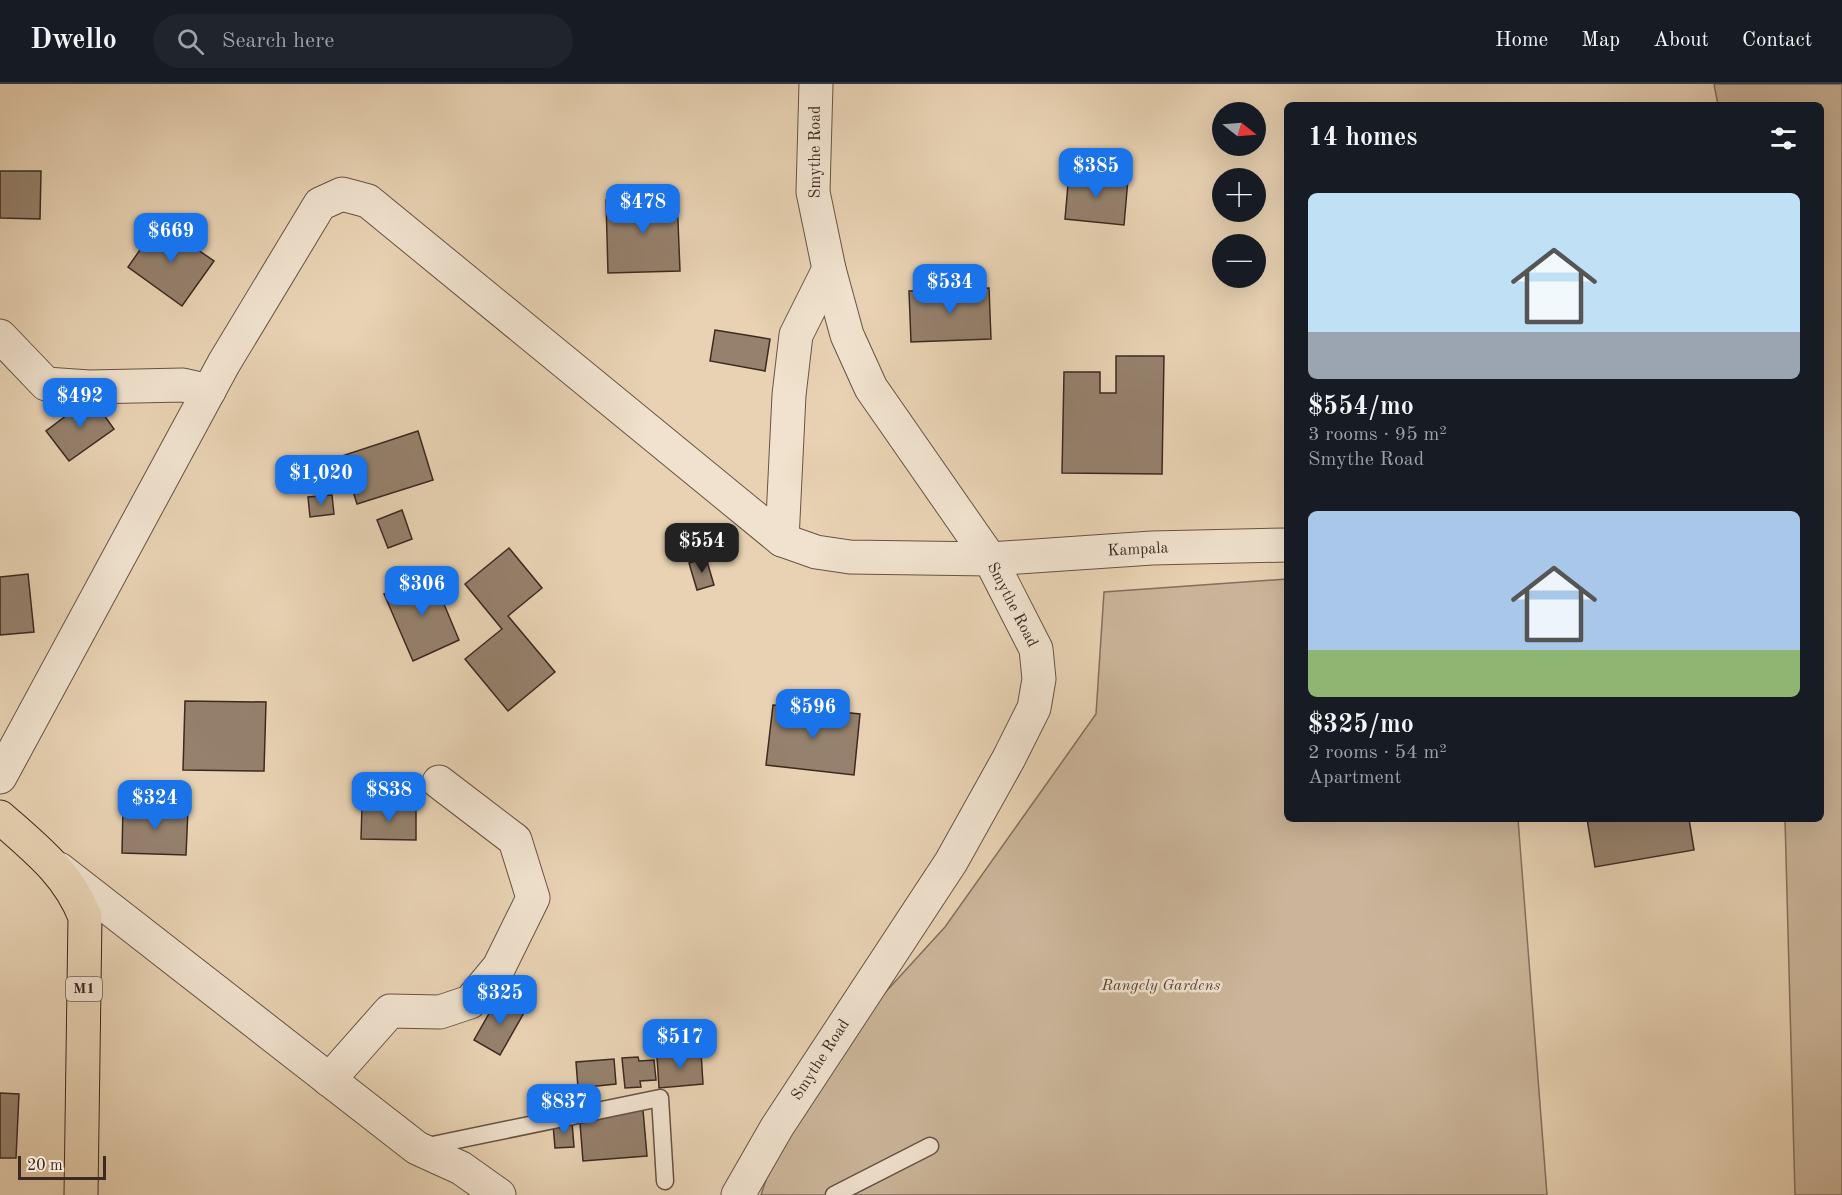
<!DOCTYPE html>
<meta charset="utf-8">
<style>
:root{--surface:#171b24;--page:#20242c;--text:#f1f3f6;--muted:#9ea1a6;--line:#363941;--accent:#1a73e8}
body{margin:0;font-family:"Old Standard TT",serif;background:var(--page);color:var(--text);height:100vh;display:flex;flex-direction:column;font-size:22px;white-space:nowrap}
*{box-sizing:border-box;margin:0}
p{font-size:20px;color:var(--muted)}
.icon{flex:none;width:33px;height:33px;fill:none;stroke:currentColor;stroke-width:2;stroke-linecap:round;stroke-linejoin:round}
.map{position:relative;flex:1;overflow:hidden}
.panel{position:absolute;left:1284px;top:18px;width:540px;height:720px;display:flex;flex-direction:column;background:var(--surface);border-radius:9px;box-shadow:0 6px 24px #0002}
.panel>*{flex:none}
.needle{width:39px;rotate:107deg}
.fabs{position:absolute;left:1212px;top:18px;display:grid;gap:12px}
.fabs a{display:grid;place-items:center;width:54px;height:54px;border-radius:50%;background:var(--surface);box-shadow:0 6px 24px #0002;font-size:30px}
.scale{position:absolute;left:18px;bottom:15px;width:88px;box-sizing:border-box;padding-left:6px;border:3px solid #3c2921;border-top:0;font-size:16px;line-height:21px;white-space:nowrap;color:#3c2921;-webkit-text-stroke:4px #f0e2ce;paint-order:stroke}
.price{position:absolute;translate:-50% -51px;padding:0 14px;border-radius:12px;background:var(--accent);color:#fff;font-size:20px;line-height:39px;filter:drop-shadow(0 2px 3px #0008)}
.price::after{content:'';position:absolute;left:50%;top:36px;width:18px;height:14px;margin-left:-9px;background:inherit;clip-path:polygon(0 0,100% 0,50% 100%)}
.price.current{background:#222;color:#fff}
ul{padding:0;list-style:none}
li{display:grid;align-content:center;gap:12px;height:318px;padding:0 24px}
li span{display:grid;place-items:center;height:186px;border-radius:9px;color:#555}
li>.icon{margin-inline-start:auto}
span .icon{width:108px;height:108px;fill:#fffc;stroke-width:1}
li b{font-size:26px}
h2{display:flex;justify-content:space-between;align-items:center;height:72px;padding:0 24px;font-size:26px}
header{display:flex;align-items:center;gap:36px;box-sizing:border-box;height:84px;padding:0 30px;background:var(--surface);border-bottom:2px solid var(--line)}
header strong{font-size:28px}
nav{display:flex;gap:33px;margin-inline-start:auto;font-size:21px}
.search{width:420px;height:54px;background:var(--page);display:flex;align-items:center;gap:15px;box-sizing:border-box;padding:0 21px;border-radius:33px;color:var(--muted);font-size:22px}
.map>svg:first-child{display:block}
</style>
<header>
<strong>Dwello</strong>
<div class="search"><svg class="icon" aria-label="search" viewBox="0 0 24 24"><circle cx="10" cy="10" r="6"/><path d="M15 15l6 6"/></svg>Search here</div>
<nav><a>Home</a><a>Map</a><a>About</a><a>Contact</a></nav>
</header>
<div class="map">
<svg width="1842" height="1111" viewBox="0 0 1842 1111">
<rect width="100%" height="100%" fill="#e8d2b3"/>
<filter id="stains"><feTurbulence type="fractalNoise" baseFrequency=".00333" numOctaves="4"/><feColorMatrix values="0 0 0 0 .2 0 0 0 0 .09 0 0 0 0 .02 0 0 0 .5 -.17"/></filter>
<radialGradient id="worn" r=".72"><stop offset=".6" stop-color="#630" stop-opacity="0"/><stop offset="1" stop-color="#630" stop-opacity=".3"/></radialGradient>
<g fill="#cbb59a" stroke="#846f5e" stroke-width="1.5">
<polygon points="1714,0 1842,0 1842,1111 1795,1111 1785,735 1821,735 1821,21 1718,21"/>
<polygon points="1287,495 1287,735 1518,735 1547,1111 761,1111 796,1006 945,843 1096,630 1104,508"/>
</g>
<g fill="#95816d" stroke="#3c2921" stroke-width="1.5">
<polygon points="0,87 41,87 40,135 0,134"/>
<polygon points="1069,89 1128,95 1124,141 1065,135"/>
<polygon points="677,113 680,187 608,189 606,116"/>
<polygon points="159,139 214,177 182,222 128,183"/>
<polygon points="989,204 991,255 911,258 909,207"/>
<polygon points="715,246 770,255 765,287 710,277"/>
<polygon points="1116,272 1164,272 1162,390 1062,389 1064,288 1100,288 1100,309 1116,309"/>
<polygon points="91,313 114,345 69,377 46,347"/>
<polygon points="418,347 433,396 357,420 342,372"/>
<polygon points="332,411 334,430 310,433 308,413"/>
<polygon points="402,426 412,455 388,464 377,436"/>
<polygon points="509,464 542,504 508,532 555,588 508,627 465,575 502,545 465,500"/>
<polygon points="706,474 714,501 697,506 689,479"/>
<polygon points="431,489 459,556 413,577 384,510"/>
<polygon points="28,490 34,548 0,551 0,493"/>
<polygon points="185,617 266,618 264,687 183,686"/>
<polygon points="773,621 860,630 854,691 766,681"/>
<polygon points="362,722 416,722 416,756 361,755"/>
<polygon points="123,723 188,725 186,771 122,769"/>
<polygon points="1587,735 1689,735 1694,766 1595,783"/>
<polygon points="522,901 533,907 523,924 513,918"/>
<polygon points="499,912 525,927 500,971 474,956"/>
<polygon points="701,968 703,1000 659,1004 657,972"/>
<polygon points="638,973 639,977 654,976 656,996 640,997 641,1003 625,1004 622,974"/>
<polygon points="614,975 616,1000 578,1004 576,978"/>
<polygon points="0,1009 19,1010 16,1074 0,1074"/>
<polygon points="643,1026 647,1072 583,1077 580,1039 587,1038 587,1031"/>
<polygon points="572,1038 574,1063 555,1064 553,1040"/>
</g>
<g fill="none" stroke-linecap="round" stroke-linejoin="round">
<g stroke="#675346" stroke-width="19">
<g id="service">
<polyline points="423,1063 660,1014 665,1097"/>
<polyline points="834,1111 930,1062"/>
</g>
</g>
<g stroke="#675346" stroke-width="35">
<g id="minor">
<polyline points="0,252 46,300 89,303 183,301 209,307"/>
<polyline points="782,456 789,311 796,251 829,185"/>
<polyline points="0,693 224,279 320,120 342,110 368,117 782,456 816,468 850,473 990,475 1152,464 1287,461"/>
<polyline points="59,785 417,1064 461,1084 499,1111"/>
<polyline points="329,996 390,927 440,928 470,918 499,883 533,814 515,756 439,698"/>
<polyline points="738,1111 777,1043 951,778 1009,674 1034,624 1039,595 1036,565 990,475 871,304 847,251 829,185 813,108 816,0"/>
</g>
</g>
<g stroke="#3c2921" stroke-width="35">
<path id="trunk" d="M0 733C35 764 68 789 85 833L81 1111"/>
</g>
<use href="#service" stroke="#f0e2ce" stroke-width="16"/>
<use href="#minor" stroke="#f0e2ce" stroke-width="33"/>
<use href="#trunk" stroke="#e8d2b3" stroke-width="33"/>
</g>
<g text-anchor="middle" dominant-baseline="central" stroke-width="5" stroke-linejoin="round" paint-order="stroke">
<rect fill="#f0e2ce" stroke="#726055" stroke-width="1.5" x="66" y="893" width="36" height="24" rx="4.5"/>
<g font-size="15" font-weight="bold" fill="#3c2921">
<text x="84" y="905">M1</text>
</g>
<g font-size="16" fill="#3c2921" stroke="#f0e2ce">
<text transform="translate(816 68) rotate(-90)">Smythe Road</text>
<text transform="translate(1138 466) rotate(-3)">Kampala</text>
<text transform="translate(1012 521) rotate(63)">Smythe Road</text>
<text transform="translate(821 976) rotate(-57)">Smythe Road</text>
</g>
<g font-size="16" font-style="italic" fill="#594539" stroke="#f0e2ce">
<text x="1161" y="902">Rangely Gardens</text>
</g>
</g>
<rect width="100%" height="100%" filter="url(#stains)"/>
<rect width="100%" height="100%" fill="url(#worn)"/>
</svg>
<div class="fabs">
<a><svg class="needle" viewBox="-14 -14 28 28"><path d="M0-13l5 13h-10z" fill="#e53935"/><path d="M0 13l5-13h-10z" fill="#9ea1a6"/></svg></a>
<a>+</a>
<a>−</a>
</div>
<div class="scale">20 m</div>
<b class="price" style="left:1096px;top:115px">$385</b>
<b class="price" style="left:643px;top:151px">$478</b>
<b class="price" style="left:171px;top:180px">$669</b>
<b class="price" style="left:950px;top:231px">$534</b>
<b class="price" style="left:80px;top:345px">$492</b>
<b class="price" style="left:321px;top:422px">$1,020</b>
<b class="price current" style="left:702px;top:490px">$554</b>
<b class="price" style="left:422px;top:533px">$306</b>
<b class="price" style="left:813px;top:656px">$596</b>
<b class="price" style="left:389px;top:739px">$838</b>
<b class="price" style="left:155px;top:747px">$324</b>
<b class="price" style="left:500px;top:942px">$325</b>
<b class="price" style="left:680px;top:986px">$517</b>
<b class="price" style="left:564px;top:1051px">$837</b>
<section class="panel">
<h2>14 homes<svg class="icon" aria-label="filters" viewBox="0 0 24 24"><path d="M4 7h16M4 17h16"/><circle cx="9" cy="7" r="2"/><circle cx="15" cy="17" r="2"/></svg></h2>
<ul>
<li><span style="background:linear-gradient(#bfe0f5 75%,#9aa5b1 0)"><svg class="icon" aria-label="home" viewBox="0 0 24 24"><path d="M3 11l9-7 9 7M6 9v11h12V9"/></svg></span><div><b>$554/mo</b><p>3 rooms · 95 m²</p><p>Smythe Road</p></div></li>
<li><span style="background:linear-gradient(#a9c7e8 75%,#8fb573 0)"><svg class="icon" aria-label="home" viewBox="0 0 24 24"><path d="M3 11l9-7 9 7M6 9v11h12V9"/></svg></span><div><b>$325/mo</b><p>2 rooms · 54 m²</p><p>Apartment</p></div></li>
</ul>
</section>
</div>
